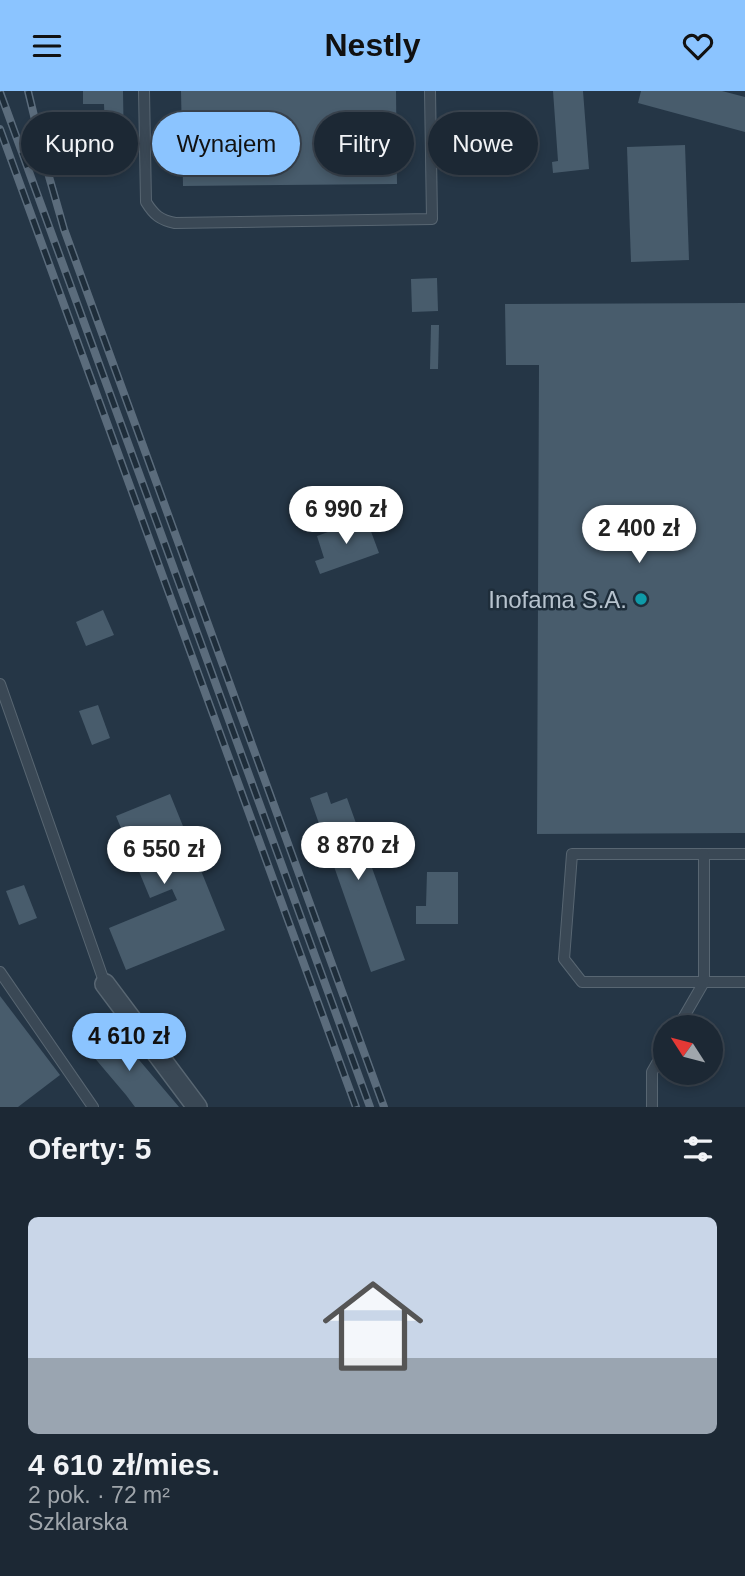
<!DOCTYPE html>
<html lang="pl">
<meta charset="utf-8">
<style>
:root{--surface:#1c2834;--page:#25303c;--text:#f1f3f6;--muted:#a0a6ac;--line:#3a444f;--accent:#8bc4ff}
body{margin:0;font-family:Arial,sans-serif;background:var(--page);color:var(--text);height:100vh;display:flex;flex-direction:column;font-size:26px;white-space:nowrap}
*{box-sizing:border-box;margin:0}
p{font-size:23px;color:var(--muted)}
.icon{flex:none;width:38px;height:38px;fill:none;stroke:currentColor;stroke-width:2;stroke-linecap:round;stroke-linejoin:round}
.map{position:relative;height:1016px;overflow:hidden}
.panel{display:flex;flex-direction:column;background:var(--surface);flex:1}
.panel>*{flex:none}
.banner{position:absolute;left:21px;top:21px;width:704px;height:63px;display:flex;gap:14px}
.needle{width:46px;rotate:306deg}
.controls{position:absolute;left:653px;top:924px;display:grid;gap:14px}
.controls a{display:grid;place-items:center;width:70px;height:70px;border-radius:50%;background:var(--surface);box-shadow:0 4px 10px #0003,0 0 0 2px var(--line);font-size:35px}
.price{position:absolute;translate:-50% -60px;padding:0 16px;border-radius:24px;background:#fff;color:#222;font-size:23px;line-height:46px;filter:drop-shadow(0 2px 4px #0008)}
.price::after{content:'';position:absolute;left:50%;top:42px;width:21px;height:16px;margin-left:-10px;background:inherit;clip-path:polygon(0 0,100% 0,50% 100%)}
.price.current{background:var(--accent);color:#111}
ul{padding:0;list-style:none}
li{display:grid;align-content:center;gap:14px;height:371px;padding:0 28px}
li+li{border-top:2px solid var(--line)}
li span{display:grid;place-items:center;height:217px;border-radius:10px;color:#555}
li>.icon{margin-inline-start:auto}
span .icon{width:126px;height:126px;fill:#fffc;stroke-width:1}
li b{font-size:30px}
h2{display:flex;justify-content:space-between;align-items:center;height:84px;padding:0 28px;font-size:30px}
.pill{padding:0 24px;border-radius:32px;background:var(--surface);box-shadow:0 4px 10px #0003,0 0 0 2px var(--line);font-size:24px;line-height:63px}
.pill.current{background:var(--accent);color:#111}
header{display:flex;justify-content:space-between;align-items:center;height:91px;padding:0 28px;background:var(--accent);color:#111;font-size:32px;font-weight:800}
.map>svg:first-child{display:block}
</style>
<header><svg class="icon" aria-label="menu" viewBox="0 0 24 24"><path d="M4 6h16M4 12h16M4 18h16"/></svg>Nestly<svg class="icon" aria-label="heart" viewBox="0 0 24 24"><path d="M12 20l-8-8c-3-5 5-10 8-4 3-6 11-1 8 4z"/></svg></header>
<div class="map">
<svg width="745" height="1016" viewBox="0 0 745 1016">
<rect width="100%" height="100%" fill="#253646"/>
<g fill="#485c6c">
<polygon points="83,0 123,0 124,63 106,63 104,13 83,13"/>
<polygon points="181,0 396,0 397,93 183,95"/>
<polygon points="553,0 583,0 589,78 553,82 552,71 558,70"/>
<polygon points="641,0 722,0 745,6 745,41 638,12"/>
<polygon points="685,54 689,169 631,171 627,56"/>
<polygon points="437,187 438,220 412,221 411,188"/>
<polygon points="745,212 745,742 537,743 539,274 506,274 505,213"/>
<polygon points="431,234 439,234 438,278 430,278"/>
<polygon points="366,427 379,462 320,483 315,470 324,467 317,445"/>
<polygon points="103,519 114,544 86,555 76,531"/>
<polygon points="98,614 110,647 92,654 79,620"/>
<polygon points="327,701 331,713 347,707 405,869 371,881 310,707"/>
<polygon points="170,703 225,839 126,879 109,837 177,809 172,798 150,807 116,725"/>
<polygon points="427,781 458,781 458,833 416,833 416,815 426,815"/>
<polygon points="24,794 37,827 19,834 6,800"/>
<polygon points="0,905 60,984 18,1016 0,1016"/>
<polygon points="112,937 151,983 179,1016 135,1016 126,1004 87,958"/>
</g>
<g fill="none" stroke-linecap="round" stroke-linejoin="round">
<g stroke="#586672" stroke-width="12">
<g id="service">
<path d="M144 0 146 111C154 124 160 129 175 132L432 128 430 0"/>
<polyline points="0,593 105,893"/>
<polyline points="745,763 572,763 564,868 582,891 745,891"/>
<polyline points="0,881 93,1016"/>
<polyline points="678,936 704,891 704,763"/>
<polyline points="652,1016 652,981 665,958"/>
</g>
</g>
<g stroke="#586672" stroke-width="22">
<polyline id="minor" points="105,893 197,1016"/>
</g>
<use href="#service" stroke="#3a4855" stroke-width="10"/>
<use href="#minor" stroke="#3a4855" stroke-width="19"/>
<g stroke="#5b6c7c" stroke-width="8">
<g id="rail">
<polyline points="28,0 48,82 64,138 384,1016"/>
<polyline points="0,1 370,1016"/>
<polyline points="0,38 356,1016"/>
</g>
</g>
<use href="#rail" stroke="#1e2d3a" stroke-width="5" stroke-dasharray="16" stroke-linecap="butt"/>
</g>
<circle fill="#0f9aa8" stroke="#1e2d3a" stroke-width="2.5" cx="641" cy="508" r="7"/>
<g text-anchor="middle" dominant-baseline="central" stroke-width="5" stroke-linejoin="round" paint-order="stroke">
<g font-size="24" fill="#b7c3ce" stroke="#1e2d3a" text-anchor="end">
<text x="627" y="508">Inofama S.A.</text>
</g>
</g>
</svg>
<div class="controls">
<a><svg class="needle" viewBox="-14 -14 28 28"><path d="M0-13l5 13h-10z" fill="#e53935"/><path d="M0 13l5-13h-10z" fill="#a0a6ac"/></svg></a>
</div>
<b class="price" style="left:346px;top:455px">6 990 zł</b>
<b class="price" style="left:639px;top:474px">2 400 zł</b>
<b class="price" style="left:358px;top:791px">8 870 zł</b>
<b class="price" style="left:164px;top:795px">6 550 zł</b>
<b class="price current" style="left:129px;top:982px">4 610 zł</b>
<div class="banner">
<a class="pill">Kupno</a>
<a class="pill current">Wynajem</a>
<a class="pill">Filtry</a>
<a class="pill">Nowe</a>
</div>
</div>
<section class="panel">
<h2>Oferty: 5<svg class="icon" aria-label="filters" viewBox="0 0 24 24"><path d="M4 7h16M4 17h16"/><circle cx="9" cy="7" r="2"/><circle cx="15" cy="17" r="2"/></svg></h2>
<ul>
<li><span style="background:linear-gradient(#c9d6e8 65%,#9aa5b1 0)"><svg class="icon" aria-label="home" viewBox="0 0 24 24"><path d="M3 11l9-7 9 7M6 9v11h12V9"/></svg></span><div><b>4 610 zł/mies.</b><p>2 pok. · 72 m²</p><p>Szklarska</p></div></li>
</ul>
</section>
